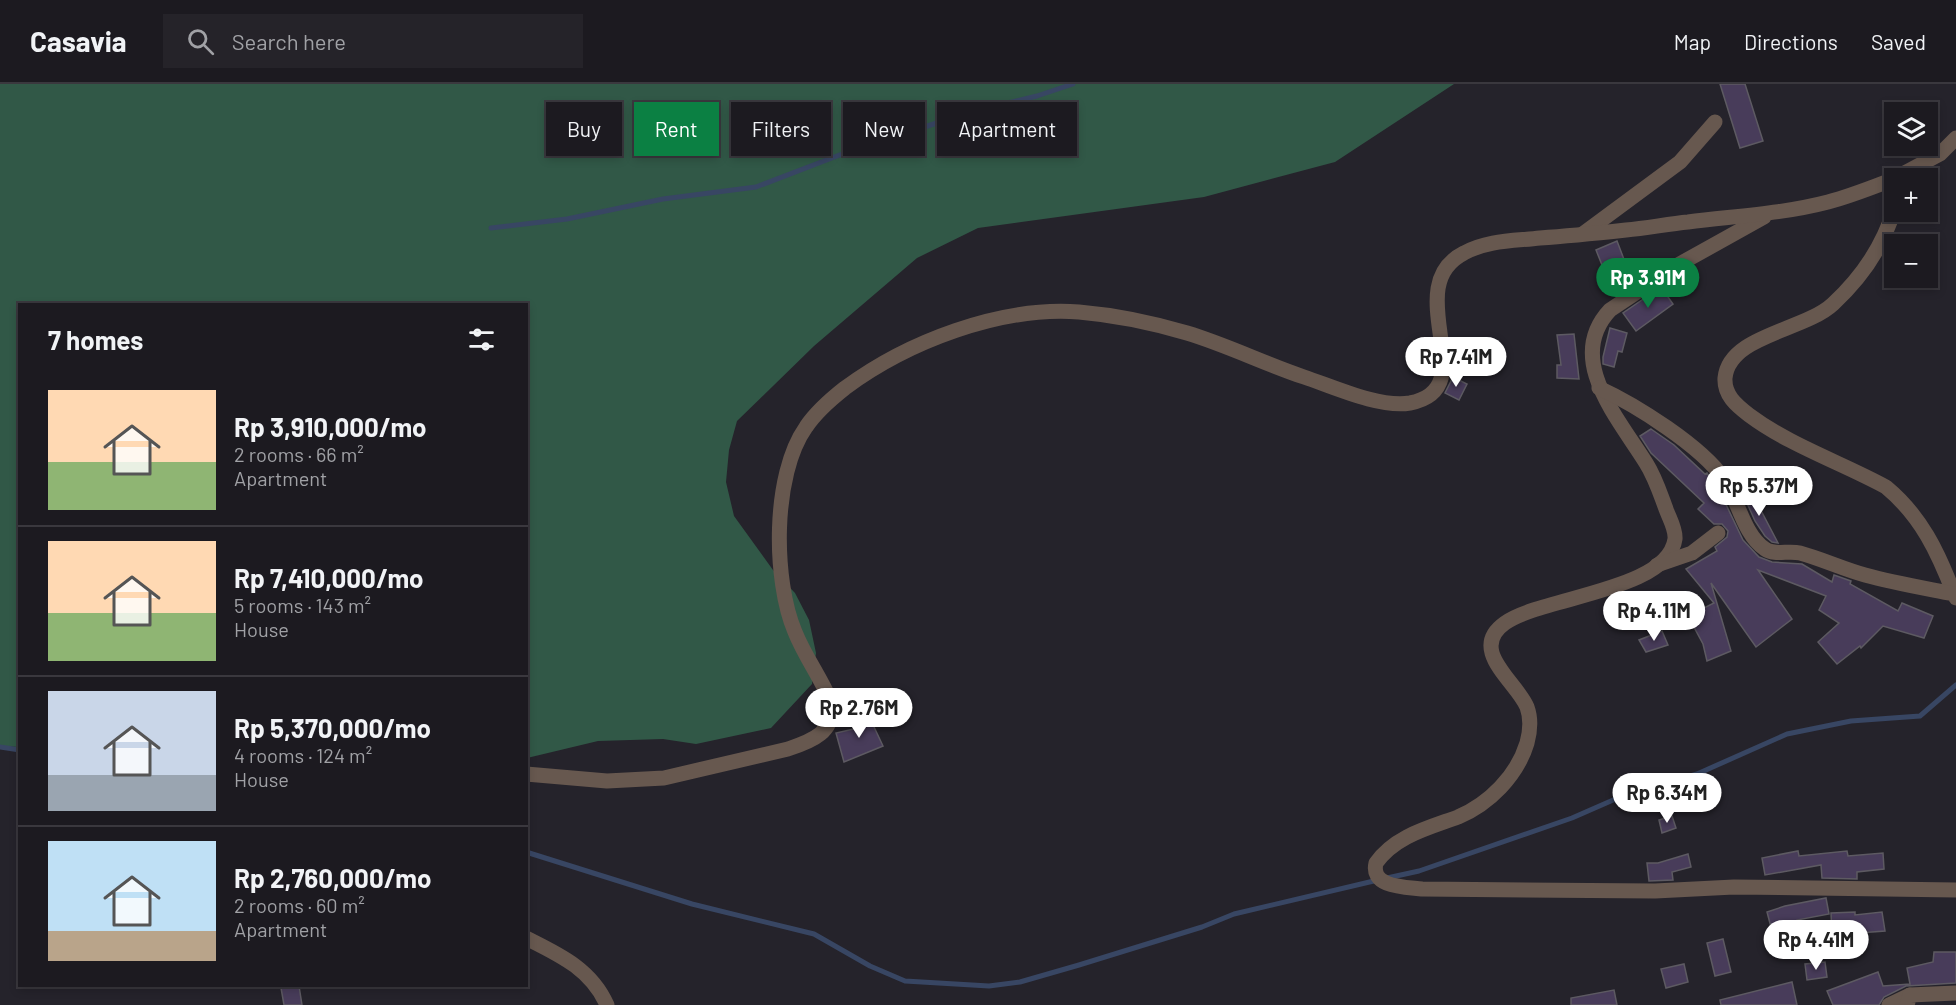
<!DOCTYPE html>
<meta charset="utf-8">
<style>
:root{--surface:#1c1a20;--page:#252329;--text:#f1f3f6;--muted:#a0a1a5;--line:#3a383e;--accent:#0b8043}
body{margin:0;font-family:Barlow,sans-serif;background:var(--page);color:var(--text);height:100vh;display:flex;flex-direction:column;font-size:22px;white-space:nowrap}
*{box-sizing:border-box;margin:0}
p{font-size:20px;color:var(--muted)}
.icon{flex:none;width:33px;height:33px;fill:none;stroke:currentColor;stroke-width:2;stroke-linecap:round;stroke-linejoin:round}
.map{position:relative;flex:1;overflow:hidden}
.sheet{position:absolute;left:18px;top:219px;width:510px;height:684px;display:flex;flex-direction:column;background:var(--surface);border-radius:0px;box-shadow:0 3px 9px #0003,0 0 0 2px var(--line)}
.sheet>*{flex:none}
.guide{position:absolute;left:546px;top:18px;width:570px;height:54px;display:flex;gap:12px}
.tools{position:absolute;left:1884px;top:18px;display:grid;gap:12px}
.tools a{display:grid;place-items:center;width:54px;height:54px;border-radius:0px;background:var(--surface);box-shadow:0 3px 9px #0003,0 0 0 2px var(--line);font-size:30px}
.price{position:absolute;translate:-50% -51px;padding:0 14px;border-radius:21px;background:#fff;color:#222;font-size:20px;line-height:39px;filter:drop-shadow(0 2px 3px #0008)}
.price::after{content:'';position:absolute;left:50%;top:36px;width:18px;height:14px;margin-left:-9px;background:inherit;clip-path:polygon(0 0,100% 0,50% 100%)}
.price.active{background:var(--accent);color:#fff}
ul{padding:0;list-style:none}
li{display:flex;align-items:center;gap:18px;height:150px;padding:0 30px}
li+li{border-top:2px solid var(--line)}
li span{display:grid;place-items:center;flex:none;width:168px;height:120px;border-radius:0px;color:#555}
li>.icon{margin-inline-start:auto}
span .icon{width:72px;height:72px;fill:#fffc;stroke-width:1}
li b{font-size:26px}
h2{display:flex;justify-content:space-between;align-items:center;height:72px;padding:0 30px;font-size:26px}
.pill{padding:0 21px;border-radius:0px;background:var(--surface);box-shadow:0 3px 9px #0003,0 0 0 2px var(--line);font-size:21px;line-height:54px}
.pill.active{background:var(--accent);color:#fff}
header{display:flex;align-items:center;gap:36px;box-sizing:border-box;height:84px;padding:0 30px;background:var(--surface);border-bottom:2px solid var(--line)}
header strong{font-size:28px}
nav{display:flex;gap:33px;margin-inline-start:auto;font-size:21px}
.search{width:420px;height:54px;background:var(--page);display:flex;align-items:center;gap:15px;box-sizing:border-box;padding:0 21px;border-radius:0px;color:var(--muted);font-size:22px}
.map>svg:first-child{display:block}
</style>
<header>
<strong>Casavia</strong>
<div class="search"><svg class="icon" aria-label="search" viewBox="0 0 24 24"><circle cx="10" cy="10" r="6"/><path d="M15 15l6 6"/></svg>Search here</div>
<nav><a>Map</a><a>Directions</a><a>Saved</a></nav>
</header>
<div class="map">
<svg width="1956" height="921" viewBox="0 0 1956 921">
<rect width="100%" height="100%" fill="#25232b"/>
<polygon fill="#315847" points="0,0 1454,0 1335,78 1204,113 978,144 917,174 814,262 737,337 729,366 726,398 734,432 773,486 795,509 809,536 816,569 812,600 771,644 696,660 663,655 598,657 527,674 526,220 20,220 19,663 0,662"/>
<g fill="none" stroke-linecap="round" stroke-linejoin="round">
<g stroke="#384663" stroke-width="5">
<polyline points="491,144 567,135 663,115 756,103 850,67 974,27 1037,12 1073,0"/>
<polyline points="0,663 20,666"/>
<polyline points="526,768 692,820 814,850 870,882 905,897 989,902 1020,898 1079,881 1202,843 1234,830 1378,796"/>
<polyline points="1387,794 1419,787 1572,734 1620,713 1697,690 1787,650 1851,637 1920,632 1956,601"/>
</g>
</g>
<g fill="#483c5a" stroke="#5d5a62" stroke-width="1.5">
<polygon points="1720,0 1745,0 1763,57 1740,64"/>
<polygon points="1617,157 1625,178 1604,186 1596,166"/>
<polygon points="1661,203 1673,220 1636,247 1623,229"/>
<polygon points="1610,244 1627,249 1622,268 1618,267 1614,283 1603,280 1603,273"/>
<polygon points="1574,250 1579,295 1557,294 1557,281 1561,281 1557,251"/>
<polygon points="1453,293 1467,300 1459,316 1445,309"/>
<polygon points="1651,345 1674,361 1705,390 1707,389 1720,408 1743,456 1759,473 1772,478 1802,480 1832,498 1834,491 1851,497 1850,500 1898,527 1902,519 1933,532 1924,554 1883,542 1861,564 1860,562 1837,580 1818,558 1839,539 1819,526 1826,512 1758,486 1792,535 1756,563 1711,499 1731,567 1707,577 1703,560 1688,532 1714,519 1686,485 1717,467 1715,463 1727,453 1728,447 1722,440 1714,440 1698,425 1704,419 1651,369 1640,352"/>
<polygon points="1750,406 1756,417 1778,459 1772,458 1765,452 1755,437 1743,410"/>
<polygon points="1662,547 1668,561 1646,568 1639,556"/>
<polygon points="867,628 883,662 844,678 836,649 858,644 853,633"/>
<polygon points="1672,732 1676,744 1662,749 1659,736"/>
<polygon points="1798,767 1799,772 1847,767 1848,772 1883,769 1884,785 1857,788 1857,795 1822,794 1821,781 1765,791 1762,774"/>
<polygon points="1688,770 1691,783 1672,788 1673,796 1649,797 1647,779 1658,779"/>
<polygon points="1826,814 1829,830 1797,836 1797,840 1772,847 1767,828 1785,822"/>
<polygon points="1855,828 1855,831 1882,828 1885,847 1832,851 1831,829"/>
<polygon points="1723,855 1731,888 1715,892 1707,859"/>
<polygon points="1934,868 1956,868 1956,899 1906,902 1884,913 1879,921 1833,921 1827,907 1878,888 1883,902 1910,900 1907,884 1933,878"/>
<polygon points="1825,878 1827,893 1807,896 1805,880"/>
<polygon points="1684,880 1688,898 1666,904 1661,885"/>
<polygon points="1792,898 1797,921 1721,921 1720,916"/>
<polygon points="299,902 302,921 284,921 281,904"/>
<polygon points="1614,906 1617,921 1571,921 1571,914"/>
</g>
<g fill="none" stroke-linecap="round" stroke-linejoin="round">
<g stroke="#67584f" stroke-width="15">
<polyline points="1895,94 1940,70 1956,54"/>
<path d="M1894 126C1883 162 1861 194 1833 220 1804 247 1729 251 1725 294 1724 311 1736 321 1749 331 1789 361 1842 379 1886 403 1921 432 1938 468 1954 510"/>
<path d="M1764 133 1676 182 1610 226C1564 275 1619 335 1646 379 1655 393 1660 409 1666 425 1669 434 1676 445 1675 455 1668 507 1541 513 1505 539 1467 566 1517 598 1527 623 1531 634 1530 648 1527 659 1517 692 1489 720 1458 733 1428 744 1395 752 1376 779 1370 804 1406 803 1422 805L1655 807 1734 803 1956 806"/>
<polyline points="1584,149 1680,78 1715,38"/>
<path d="M1599 304C1636 321 1701 362 1724 395 1738 415 1743 450 1765 465 1775 472 1788 466 1800 469 1822 475 1843 485 1865 491 1894 499 1924 504 1954 510L1956 514"/>
<polyline points="1657,481 1692,469 1718,449"/>
<path d="M526 690 607 697 664 694 788 665C812 657 836 648 831 618 821 594 805 573 795 548 773 496 772 391 806 343 816 328 831 315 845 304 907 258 1000 222 1079 228 1114 231 1153 239 1187 249 1227 261 1265 280 1304 293 1334 303 1379 324 1410 319 1486 305 1397 203 1464 169 1488 156 1514 157 1540 154 1569 152 1598 149 1626 146 1647 144 1668 140 1688 138 1735 132 1782 130 1828 118 1851 112 1873 103 1894 95"/>
<path d="M526 854C560 871 591 885 607 921"/>
<polyline points="1889,921 1910,911"/>
<polyline points="1907,921 1910,911 1956,909"/>
</g>
</g>
</svg>
<div class="tools">
<a><svg class="icon" aria-label="layers" viewBox="0 0 24 24"><path d="M12 4l9 5-9 5-9-5zM3 14l9 5 9-5"/></svg></a>
<a>+</a>
<a>−</a>
</div>
<b class="price active" style="left:1648px;top:225px">Rp 3.91M</b>
<b class="price" style="left:1456px;top:304px">Rp 7.41M</b>
<b class="price" style="left:1759px;top:433px">Rp 5.37M</b>
<b class="price" style="left:1654px;top:558px">Rp 4.11M</b>
<b class="price" style="left:859px;top:655px">Rp 2.76M</b>
<b class="price" style="left:1667px;top:740px">Rp 6.34M</b>
<b class="price" style="left:1816px;top:887px">Rp 4.41M</b>
<div class="guide">
<a class="pill">Buy</a>
<a class="pill active">Rent</a>
<a class="pill">Filters</a>
<a class="pill">New</a>
<a class="pill">Apartment</a>
</div>
<section class="sheet">
<h2>7 homes<svg class="icon" aria-label="filters" viewBox="0 0 24 24"><path d="M4 7h16M4 17h16"/><circle cx="9" cy="7" r="2"/><circle cx="15" cy="17" r="2"/></svg></h2>
<ul>
<li><span style="background:linear-gradient(#ffd9b3 60%,#8fb573 0)"><svg class="icon" aria-label="home" viewBox="0 0 24 24"><path d="M3 11l9-7 9 7M6 9v11h12V9"/></svg></span><div><b>Rp 3,910,000/mo</b><p>2 rooms · 66 m²</p><p>Apartment</p></div></li>
<li><span style="background:linear-gradient(#ffd9b3 60%,#8fb573 0)"><svg class="icon" aria-label="home" viewBox="0 0 24 24"><path d="M3 11l9-7 9 7M6 9v11h12V9"/></svg></span><div><b>Rp 7,410,000/mo</b><p>5 rooms · 143 m²</p><p>House</p></div></li>
<li><span style="background:linear-gradient(#c9d6e8 70%,#9aa5b1 0)"><svg class="icon" aria-label="home" viewBox="0 0 24 24"><path d="M3 11l9-7 9 7M6 9v11h12V9"/></svg></span><div><b>Rp 5,370,000/mo</b><p>4 rooms · 124 m²</p><p>House</p></div></li>
<li><span style="background:linear-gradient(#bfe0f5 75%,#b9a48a 0)"><svg class="icon" aria-label="home" viewBox="0 0 24 24"><path d="M3 11l9-7 9 7M6 9v11h12V9"/></svg></span><div><b>Rp 2,760,000/mo</b><p>2 rooms · 60 m²</p><p>Apartment</p></div></li>
</ul>
</section>
</div>
